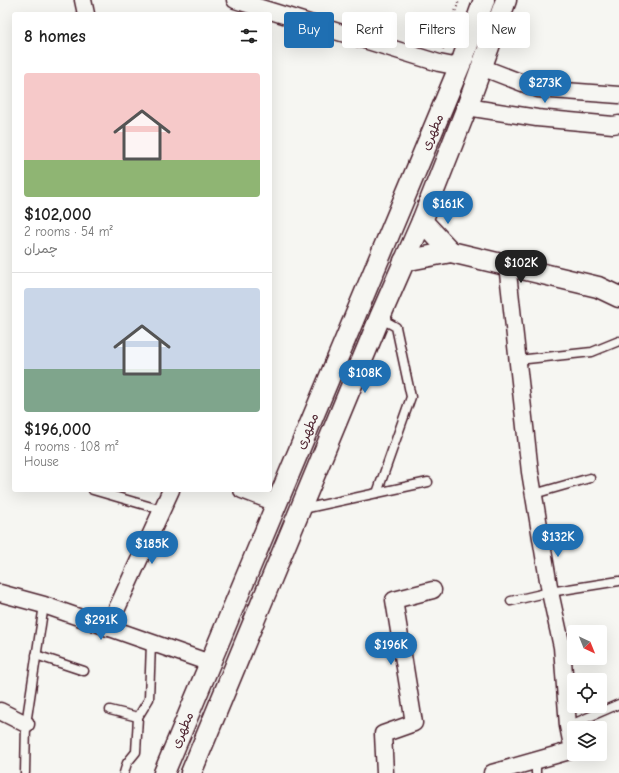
<!DOCTYPE html>
<meta charset="utf-8">
<style>
:root{--surface:#fff;--page:#f6f6f6;--text:#222;--muted:#767676;--line:#e0e0e0;--accent:#1f6fb2}
body{margin:0;font-family:"Comic Neue","Playpen Sans Arabic",sans-serif;background:var(--page);color:var(--text);height:100vh;display:flex;flex-direction:column;font-size:15px;white-space:nowrap}
*{box-sizing:border-box;margin:0}
p{font-size:13px;color:var(--muted)}
.icon{flex:none;width:22px;height:22px;fill:none;stroke:currentColor;stroke-width:2;stroke-linecap:round;stroke-linejoin:round}
.map{position:relative;flex:1;overflow:hidden}
.drawer{position:absolute;left:12px;top:12px;width:260px;height:480px;display:flex;flex-direction:column;background:var(--surface);border-radius:4px;box-shadow:0 4px 16px #0002}
.drawer>*{flex:none}
.top-card{position:absolute;left:284px;top:12px;width:275px;height:36px;display:flex;gap:8px}
.needle{width:26px;rotate:137deg}
.tools{position:absolute;left:567px;top:625px;display:grid;gap:8px}
.tools a{display:grid;place-items:center;width:40px;height:40px;border-radius:4px;background:var(--surface);box-shadow:0 4px 16px #0002;font-size:20px}
.price{position:absolute;translate:-50% -34px;padding:0 9px;border-radius:14px;background:var(--accent);color:#fff;font-size:13px;line-height:26px;filter:drop-shadow(0 1px 2px #0008)}
.price::after{content:'';position:absolute;left:50%;top:24px;width:12px;height:9px;margin-left:-6px;background:inherit;clip-path:polygon(0 0,100% 0,50% 100%)}
.price.selected{background:#222;color:#fff}
ul{padding:0;list-style:none}
li{display:grid;align-content:center;gap:8px;height:212px;padding:0 12px}
li+li{border-top:1px solid var(--line)}
li span{display:grid;place-items:center;height:124px;border-radius:4px;color:#555}
li>.icon{margin-inline-start:auto}
span .icon{width:72px;height:72px;fill:#fffc;stroke-width:1}
li b{font-size:17px}
h2{display:flex;justify-content:space-between;align-items:center;height:48px;padding:0 12px;font-size:17px}
.tag{padding:0 14px;border-radius:4px;background:var(--surface);box-shadow:0 4px 16px #0002;font-size:14px;line-height:36px}
.tag.selected{background:var(--accent);color:#fff}
.map>svg:first-child{display:block}
</style>
<div class="map">
<svg width="619" height="773" viewBox="0 0 619 773">
<rect width="100%" height="100%" fill="#f6f6f2"/>
<filter id="ink" filterUnits="userSpaceOnUse"><feTurbulence type="fractalNoise" baseFrequency=".025" numOctaves="2"/><feDisplacementMap in="SourceGraphic" scale="8" xChannelSelector="R" yChannelSelector="G"/><feConvolveMatrix kernelMatrix="1 2 1 2 8 2 1 2 1" color-interpolation-filters="sRGB"/></filter>
<g filter="url(#ink)">
<g fill="none" stroke-linecap="round" stroke-linejoin="round">
<g stroke="#4a1f2b" stroke-width="11">
<g id="service">
<polyline points="518,360 592,352 619,341"/>
<polyline points="93,490 162,510"/>
<polyline points="377,493 411,397 396,327 380,318"/>
<polyline points="534,494 590,478"/>
<polyline points="303,509 428,482"/>
<polyline points="511,601 550,592 619,581"/>
<polyline points="562,647 574,644"/>
<polyline points="36,655 84,671"/>
<polyline points="110,710 138,717"/>
<polyline points="568,726 619,704"/>
<polyline points="25,773 26,724 44,605"/>
<polyline points="124,773 127,763 136,752 138,717 149,699 151,643"/>
<polyline points="536,773 536,761"/>
</g>
</g>
<g stroke="#4a1f2b" stroke-width="19">
<g id="minor">
<polyline points="83,0 86,14"/>
<polyline points="235,0 439,63 459,67"/>
<polyline points="481,67 538,89 619,95"/>
<polyline points="467,107 537,118 613,125 619,124"/>
<polyline points="242,490 276,503"/>
<polyline points="0,593 44,605 210,663"/>
<polyline points="108,628 171,490"/>
<polyline points="0,711 26,724"/>
<polyline points="385,773 383,734 414,723 394,600 433,590"/>
<polyline points="492,773 573,750 568,726 562,647 550,592 530,472 507,264"/>
</g>
</g>
<g stroke="#4a1f2b" stroke-width="23">
<g id="tertiary">
<polyline points="422,221 451,252"/>
<polyline points="404,261 451,252 598,287 619,297"/>
<polyline points="164,773 463,58 484,0"/>
<polyline points="191,773 380,317 422,221 467,107 506,0"/>
</g>
</g>
<polyline stroke="#4a1f2b" stroke-width="2.5" stroke-dasharray="1 3" stroke-linecap="butt" points="443,49 459,0"/>
<use href="#service" stroke="#f6f6f2" stroke-width="8"/>
<use href="#minor" stroke="#f6f6f2" stroke-width="16"/>
<use href="#tertiary" stroke="#f6f6f2" stroke-width="20"/>
</g>
</g>
<g text-anchor="middle" dominant-baseline="central" stroke-width="3" stroke-linejoin="round" paint-order="stroke">
<g font-size="13" fill="#4a1f2b" stroke="#f6f6f2">
<text transform="translate(432 132) rotate(-67)">مطهری</text>
<text transform="translate(307 431) rotate(-67)">مطهری</text>
<text transform="translate(182 730) rotate(-67)">مطهری</text>
</g>
</g>
</svg>
<div class="tools">
<a><svg class="needle" viewBox="-14 -14 28 28"><path d="M0-13l5 13h-10z" fill="#e53935"/><path d="M0 13l5-13h-10z" fill="#767676"/></svg></a>
<a><svg class="icon" aria-label="locate" viewBox="0 0 24 24"><circle cx="12" cy="12" r="6"/><path d="M12 2v4M12 18v4M2 12h4M18 12h4"/></svg></a>
<a><svg class="icon" aria-label="layers" viewBox="0 0 24 24"><path d="M12 4l9 5-9 5-9-5zM3 14l9 5 9-5"/></svg></a>
</div>
<b class="price" style="left:545px;top:104px">$273K</b>
<b class="price" style="left:448px;top:225px">$161K</b>
<b class="price selected" style="left:521px;top:284px">$102K</b>
<b class="price" style="left:365px;top:394px">$108K</b>
<b class="price" style="left:558px;top:558px">$132K</b>
<b class="price" style="left:152px;top:565px">$185K</b>
<b class="price" style="left:101px;top:641px">$291K</b>
<b class="price" style="left:391px;top:666px">$196K</b>
<div class="top-card">
<a class="tag selected">Buy</a>
<a class="tag">Rent</a>
<a class="tag">Filters</a>
<a class="tag">New</a>
</div>
<section class="drawer">
<h2>8 homes<svg class="icon" aria-label="filters" viewBox="0 0 24 24"><path d="M4 7h16M4 17h16"/><circle cx="9" cy="7" r="2"/><circle cx="15" cy="17" r="2"/></svg></h2>
<ul>
<li><span style="background:linear-gradient(#f6c9c9 70%,#8fb573 0)"><svg class="icon" aria-label="home" viewBox="0 0 24 24"><path d="M3 11l9-7 9 7M6 9v11h12V9"/></svg></span><div><b>$102,000</b><p>2 rooms · 54 m²</p><p>چمران</p></div></li>
<li><span style="background:linear-gradient(#c9d6e8 65%,#7fa58c 0)"><svg class="icon" aria-label="home" viewBox="0 0 24 24"><path d="M3 11l9-7 9 7M6 9v11h12V9"/></svg></span><div><b>$196,000</b><p>4 rooms · 108 m²</p><p>House</p></div></li>
</ul>
</section>
</div>
